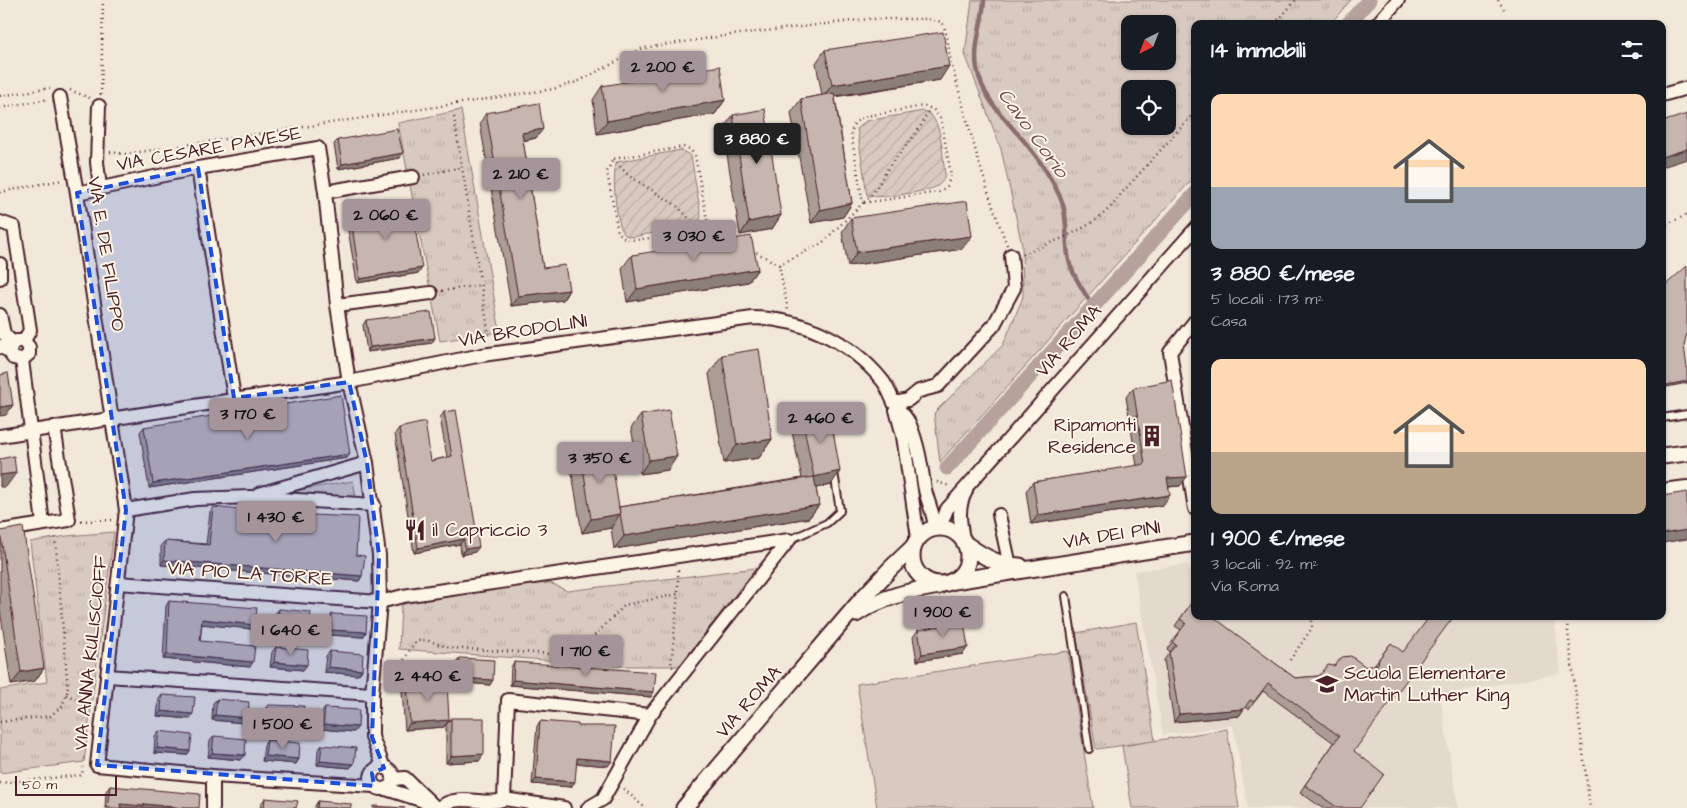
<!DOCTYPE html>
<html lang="it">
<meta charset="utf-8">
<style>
:root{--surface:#171b24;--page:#242831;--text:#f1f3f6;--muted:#9ea1a6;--accent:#a6949b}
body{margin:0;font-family:"Architects Daughter",sans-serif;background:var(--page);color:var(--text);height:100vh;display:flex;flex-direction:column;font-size:19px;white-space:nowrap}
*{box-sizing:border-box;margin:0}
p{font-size:16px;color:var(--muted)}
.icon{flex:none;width:28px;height:28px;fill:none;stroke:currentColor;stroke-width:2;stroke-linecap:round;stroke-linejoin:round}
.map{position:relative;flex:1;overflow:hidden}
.side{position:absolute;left:1191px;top:20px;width:475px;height:600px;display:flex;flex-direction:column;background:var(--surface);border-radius:10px;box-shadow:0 1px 4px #0004}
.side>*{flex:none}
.needle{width:32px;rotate:222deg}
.fabs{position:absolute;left:1121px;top:15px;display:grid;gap:10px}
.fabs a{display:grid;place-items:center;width:55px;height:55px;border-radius:10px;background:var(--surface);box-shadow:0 1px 4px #0004;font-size:25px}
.scale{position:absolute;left:15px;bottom:12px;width:102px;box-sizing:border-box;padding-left:5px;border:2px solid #4a1f2b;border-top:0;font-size:14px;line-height:18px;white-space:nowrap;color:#4a1f2b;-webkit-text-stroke:4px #fcf5e5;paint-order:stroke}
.price{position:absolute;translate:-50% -42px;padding:0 11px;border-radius:5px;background:var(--accent);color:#111;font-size:16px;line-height:32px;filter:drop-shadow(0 1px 2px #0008)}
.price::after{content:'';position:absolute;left:50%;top:30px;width:15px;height:11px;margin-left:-8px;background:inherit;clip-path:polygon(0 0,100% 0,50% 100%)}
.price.current{background:#222;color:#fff}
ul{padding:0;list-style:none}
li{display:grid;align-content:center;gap:10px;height:265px;padding:0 20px}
li span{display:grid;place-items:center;height:155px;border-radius:10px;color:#555}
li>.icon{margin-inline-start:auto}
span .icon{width:90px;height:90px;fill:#fffc;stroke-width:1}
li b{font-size:21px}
h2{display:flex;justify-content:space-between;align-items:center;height:60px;padding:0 20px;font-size:21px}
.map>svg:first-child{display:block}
</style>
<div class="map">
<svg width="1687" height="808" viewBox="0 0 1687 808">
<defs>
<pattern id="grass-tufts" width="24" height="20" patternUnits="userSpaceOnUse" patternTransform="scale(1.25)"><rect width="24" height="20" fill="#d8cac0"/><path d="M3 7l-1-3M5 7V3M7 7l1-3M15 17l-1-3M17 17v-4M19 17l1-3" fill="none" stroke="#bbada5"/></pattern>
<pattern id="garden-furrows" width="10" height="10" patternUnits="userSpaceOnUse" patternTransform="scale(1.25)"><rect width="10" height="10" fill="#d8cac0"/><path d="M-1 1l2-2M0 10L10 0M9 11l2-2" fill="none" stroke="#bbada5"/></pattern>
</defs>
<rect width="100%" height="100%" fill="#f1e8da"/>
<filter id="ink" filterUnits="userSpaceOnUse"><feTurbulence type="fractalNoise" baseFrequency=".02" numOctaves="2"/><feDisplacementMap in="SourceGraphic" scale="10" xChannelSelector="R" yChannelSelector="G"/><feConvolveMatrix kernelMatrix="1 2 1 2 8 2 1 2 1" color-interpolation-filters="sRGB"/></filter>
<g filter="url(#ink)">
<polygon fill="#e4d9cd" points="1187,564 1195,583 1195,616 1554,616 1561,673 1440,695 1458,808 1248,808 1233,725 1163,735 1134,571"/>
<g fill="url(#grass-tufts)" stroke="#917476" fill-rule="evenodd">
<path d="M972 0H1351L1330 24H1195V176L940 462 934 413 1003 345 1023 297 1022 245 1001 149 965 54ZM1130 24H1168V61H1130ZM1130 89H1168V126H1130Z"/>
<polygon points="461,110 500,332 440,341 398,123"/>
<polygon points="353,481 356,497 280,493"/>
<polygon points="114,532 84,762 0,773 0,690 47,682 30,542 67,536"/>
<polygon points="756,568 679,666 623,666 399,649 401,606 409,601 546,581 567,591"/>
<polygon points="1136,622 1155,741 1096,749 1076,633"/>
</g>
<g fill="url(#garden-furrows)" stroke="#917476">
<path d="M923 111C943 115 942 156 945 174 944 180 940 186 933 188 922 192 877 200 867 195L857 128 866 121Z"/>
<path d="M681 150 691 156 701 216 698 225 632 237 625 235C616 226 611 174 617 162Z"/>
</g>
<g fill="#d8cac0" stroke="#917476">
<polygon points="1068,651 1093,808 877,808 857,684"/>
<polygon points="1227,729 1239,808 1132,808 1122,746"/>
</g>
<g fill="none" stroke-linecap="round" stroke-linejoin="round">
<path stroke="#8b6d6f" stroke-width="4.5" d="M984 0C983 22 973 46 977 68 982 98 1005 119 1024 141 1039 159 1052 178 1061 199 1070 221 1063 248 1071 267 1076 281 1086 294 1093 307"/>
<g stroke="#b6a19c" stroke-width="15">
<polyline points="1348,24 1369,0"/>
<polyline points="947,468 1195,194"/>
</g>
<g stroke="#4a1f2b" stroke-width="10">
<g id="service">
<polyline points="1662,418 1687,414"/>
<polyline points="789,540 827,523 840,511 834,472"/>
<polyline points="1066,596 1089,749"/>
</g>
</g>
<g stroke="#4a1f2b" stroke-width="16">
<g id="minor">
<polyline points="1377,24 1398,0"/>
<polyline points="1662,95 1687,88"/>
<polyline points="60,97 77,193 126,510 97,765 213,776 374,786"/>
<polyline points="99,106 97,162 100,188"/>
<polyline points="198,168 234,398"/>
<polyline points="325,192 413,177"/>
<polyline points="0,222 14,227 30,330 24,341"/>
<polyline points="0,264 0,278"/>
<polyline points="337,305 431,293"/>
<polyline points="0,315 4,334 13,343"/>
<polyline points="1195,321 1170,352 1195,509"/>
<polyline points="0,346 10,352 13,358 22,360 29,354 29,347 24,341 16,341 11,346 10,352"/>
<polyline points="22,360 43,523"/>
<polyline points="894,403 908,400 919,391 938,386 994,325 1014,288 1011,255"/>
<polyline points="896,410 903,436 918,538"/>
<polyline points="0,436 349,382 337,305 325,192 318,148 198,168 77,193"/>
<polyline points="1662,490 1687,487"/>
<polyline points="259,494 367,463"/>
<polyline points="126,510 195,499 251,497 374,505"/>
<polyline points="999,515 1010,566"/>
<polyline points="940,528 947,509 1195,229"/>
<polyline points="0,531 69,520 54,427"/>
<path d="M963 539C960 522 957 507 966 491"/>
<polyline points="118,583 380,602 403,596 789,540 650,715 603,799 588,808"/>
<polyline points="107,676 372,694"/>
<circle cx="382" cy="778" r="11"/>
<path d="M384 768 372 737V694L380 602 379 555 367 463 349 382 482 355 753 318C804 319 850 341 882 380 888 387 890 396 895 404 899 411 907 417 910 425 918 444 921 464 924 484 926 500 934 512 935 528"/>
<polyline points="393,779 405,778 436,808"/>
<polyline points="386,789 421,800 430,805"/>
<polyline points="504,799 508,700 650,715"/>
<polyline points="213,808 213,776"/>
<path d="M439 808C458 791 488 808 504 799L564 808"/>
</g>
</g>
<g stroke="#4a1f2b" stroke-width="19">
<g id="tertiary">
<polyline points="1662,456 1687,453"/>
<circle cx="940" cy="556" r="28"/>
<path d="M967 545C984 557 998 565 1020 566"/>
<polyline points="954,581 1195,543"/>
<path d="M856 614C881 597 910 591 939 586"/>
<polyline points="684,808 861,600 891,568 913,547"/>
</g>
</g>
<g stroke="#4a1f2b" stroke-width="2.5" stroke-dasharray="1 4" stroke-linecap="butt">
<polyline points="1498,0 1504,9"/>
<polyline points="1275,24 1296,0"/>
<polyline points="70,90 90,98"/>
<polyline points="101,95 103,0"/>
<polyline points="0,96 50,88"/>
<polyline points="0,108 48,99"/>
<polyline points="454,117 489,336"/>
<path d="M110 152 126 154 553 89 577 82 643 48 731 35 869 19H928L942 22C949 37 948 51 952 66 969 126 984 187 1007 245"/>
<polyline points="613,159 629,176 676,205 701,231"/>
<polyline points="424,175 462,167"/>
<polyline points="0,192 62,180"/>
<path d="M864 202C876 193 882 176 891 164 906 145 920 132 929 109"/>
<polyline points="1662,226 1687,215"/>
<polyline points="709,230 695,156 690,149 683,147 613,159 607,172 618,232 624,238 635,240 709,230 734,241"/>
<polyline points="752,250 779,265 788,310"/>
<path d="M1023 254C1057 240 1100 227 1121 194L1195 112"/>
<polyline points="779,265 822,243 863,203 851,133 854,124 862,117 923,106 933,109 941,119 951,175 947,186 939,192 863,203"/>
<polyline points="442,291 480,285"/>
<polyline points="937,482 950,486"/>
<polyline points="81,521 113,520"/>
<polyline points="1566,616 1590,808"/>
<polyline points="404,660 413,645 418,640 426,640 450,648 570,655 580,650 625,605 678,594 678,568"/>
<polyline points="1290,660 1312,628 1312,616"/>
<polyline points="673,667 671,666 678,594"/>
<polyline points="66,695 91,703"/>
<polyline points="0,722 50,716 62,706 68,690 55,535"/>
<polyline points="0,783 82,775 83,767"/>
<polyline points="624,789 645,808"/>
</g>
<use href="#service" stroke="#fcf5e5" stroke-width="6"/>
<use href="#minor" stroke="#fcf5e5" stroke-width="12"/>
<use href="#tertiary" stroke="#fcf5e5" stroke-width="15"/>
</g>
<g fill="#ab9d96" stroke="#4a1f2b">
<polygon points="825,50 940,80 835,97 852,203 843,217 811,223 791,113 801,99 822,95 816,63"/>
<polygon points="602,86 725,100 715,114 597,134 593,100"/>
<polygon points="486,113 536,138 523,141 543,268 569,290 563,300 511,306 480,123"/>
<polygon points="733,115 781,215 772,229 740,235 723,129"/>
<polygon points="338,140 400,158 338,169 334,144"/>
<polygon points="350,213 419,273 357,283 346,218"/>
<polygon points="851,218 962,249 848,266 842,232"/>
<polygon points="632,255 758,269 748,282 627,302 622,268"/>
<polygon points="366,320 432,343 367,352 363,325"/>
<polygon points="722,355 772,439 759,458 724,463 709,374"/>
<polygon points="1133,388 1180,486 1169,487 1163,505 1031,524 1026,491 1033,482 1137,466 1126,397"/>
<polygon points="444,412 475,552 461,555 460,544 414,553 395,434 399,428 431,461 447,457 440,418"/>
<polygon points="641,415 677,456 668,470 640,474 631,428"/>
<polygon points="802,418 831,485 816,488 819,505 809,518 614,549 611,528 582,533 571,468 581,454 619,507 802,478 792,432"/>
<polygon points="144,427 347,458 149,488 140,432"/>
<polygon points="213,507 356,555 362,576 359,581 161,565 161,545 165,541 206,544 210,512"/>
<polygon points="0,531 44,668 35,681 11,685 0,609"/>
<polygon points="169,601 252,629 202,624 200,641 250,667 163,659 166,606"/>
<polygon points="1192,602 1295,678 1319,676 1334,666 1366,667 1374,665 1391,643 1354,752 1360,808 1322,808 1300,792 1334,743 1263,691 1249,709 1245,707 1239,716 1174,722 1164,660 1170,652 1167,649 1181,630 1175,626"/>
<polygon points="279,609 309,629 306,633 274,630 275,614"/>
<polygon points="332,614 366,632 363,637 328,635 329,619"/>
<polygon points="918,630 963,654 917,661 913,637"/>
<polygon points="276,647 303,670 270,667 272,652"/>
<polygon points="330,651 362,670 358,675 324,672 326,656"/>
<polygon points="460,658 490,685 455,682 456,663"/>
<polygon points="514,662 651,697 510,685 511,667"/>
<polygon points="407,684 449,720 444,727 405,730 402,691"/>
<polygon points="162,695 190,719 157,716 159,699"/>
<polygon points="217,699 244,723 212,720 213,703"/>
<polygon points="268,705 299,727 263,724 265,709"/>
<polygon points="325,708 354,732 320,729 321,713"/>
<polygon points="451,718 479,761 446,763 446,725"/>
<polygon points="540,721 578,726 608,766 577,763 571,787 532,784 537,726"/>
<polygon points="159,731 187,755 154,753 155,736"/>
<polygon points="214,736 241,760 208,757 210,741"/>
<polygon points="267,740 299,759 296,764 262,761 264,745"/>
<polygon points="322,745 354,764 350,768 317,765 318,750"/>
<polygon points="110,786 199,808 105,808 106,791"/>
<polygon points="265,798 296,808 260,808 261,804"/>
<polygon points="318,801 351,808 315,808 315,806"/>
</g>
<g fill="#8b7f7a" stroke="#4a1f2b">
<polygon points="949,66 940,80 822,98 832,85"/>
<polygon points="725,100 715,114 597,134 607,121"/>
<polygon points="543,129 536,138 515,142 522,133"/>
<polygon points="1687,149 1687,159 1662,167 1662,157"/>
<polygon points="403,153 400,158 338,169 342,164"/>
<polygon points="852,203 843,217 811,223 820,210"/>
<polygon points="781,215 772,229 740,235 749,222"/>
<polygon points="972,236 962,249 848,266 857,252"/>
<polygon points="422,268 419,273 357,283 360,279"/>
<polygon points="758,269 748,282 627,302 637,289"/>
<polygon points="569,290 563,300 511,306 518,296"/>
<polygon points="435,338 432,343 367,352 370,347"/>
<polygon points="1687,381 1687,383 1662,388 1662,386"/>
<polygon points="13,405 6,415 0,416 0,407"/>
<polygon points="772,439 759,458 724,463 737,445"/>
<polygon points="350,454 347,458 149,488 153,483"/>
<polygon points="677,456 668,470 640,474 649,460"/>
<polygon points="840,471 831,485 805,490 814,477"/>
<polygon points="16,473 6,487 0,487 0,475"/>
<polygon points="1187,477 1180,486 1161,487 1167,478"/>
<polygon points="1170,495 1163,505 1031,524 1038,515"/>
<polygon points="819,505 809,518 614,549 624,536"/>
<polygon points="620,514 611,528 582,533 591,519"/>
<polygon points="1687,530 1687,539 1662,543 1662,534"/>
<polygon points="464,539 460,544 414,553 418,548"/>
<polygon points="479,547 475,552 461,555 465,549"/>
<polygon points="164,560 362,576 359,581 161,565"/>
<polygon points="202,619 255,625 252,629 199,624"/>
<polygon points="277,625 309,629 306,633 274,630"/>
<polygon points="331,630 366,632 363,637 328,635"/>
<polygon points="968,647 963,654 917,661 922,654"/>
<polygon points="167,654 253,662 250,667 163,659"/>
<polygon points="274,662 307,665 303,670 270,667"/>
<polygon points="328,667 362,670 358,675 324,672"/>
<polygon points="44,668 35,681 11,685 21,672"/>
<polygon points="458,678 493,680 490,685 455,682"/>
<polygon points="513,680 654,692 651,697 510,685"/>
<polygon points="1244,709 1239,716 1174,722 1179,714"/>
<polygon points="161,711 193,714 190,719 157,716"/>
<polygon points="215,715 248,718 244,723 212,720"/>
<polygon points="266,720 302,722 299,727 263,724"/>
<polygon points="449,720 444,727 405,730 410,723"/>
<polygon points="323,724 358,727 354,732 320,729"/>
<polygon points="157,748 190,751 187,755 154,753"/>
<polygon points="212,753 245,755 241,760 208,757"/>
<polygon points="484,754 479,761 446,763 451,756"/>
<polygon points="265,756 299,759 296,764 262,761"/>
<polygon points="577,758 612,761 608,766 574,763"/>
<polygon points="320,761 354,764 350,768 317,765"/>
<polygon points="536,779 575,782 571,787 532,784"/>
<polygon points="120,804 144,804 184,808 118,808"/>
</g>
<g fill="#c7b6af" stroke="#4a1f2b">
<polygon points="943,32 949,66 832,85 825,50"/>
<polygon points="720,66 725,100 607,121 602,86"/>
<polygon points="834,93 852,203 820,210 801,99"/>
<polygon points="539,103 543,129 522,133 543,268 565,265 569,290 518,296 486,113"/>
<polygon points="765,109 781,215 749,222 733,115"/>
<polygon points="1687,114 1687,149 1662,157 1662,122"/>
<polygon points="397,129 403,153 342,164 338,140"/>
<polygon points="967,201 972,236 857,252 851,218"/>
<polygon points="411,204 422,268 360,279 350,213"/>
<polygon points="751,236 758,269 637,289 632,255"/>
<polygon points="1687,266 1687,333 1684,345 1687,368 1687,381 1662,386 1662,288"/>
<polygon points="431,312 435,338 370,347 366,320"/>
<polygon points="759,349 772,439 737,445 722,355"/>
<polygon points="8,373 13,405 0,407 0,375"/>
<polygon points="1172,380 1187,477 1167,478 1170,495 1038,515 1033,482 1145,464 1133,388"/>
<polygon points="341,395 350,454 153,483 144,427"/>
<polygon points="456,410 479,547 465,549 464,539 418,548 399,428 425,422 431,461 452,456 444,412"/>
<polygon points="669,410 677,456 649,460 641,415"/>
<polygon points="830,413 840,471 814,477 802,418"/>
<polygon points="610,450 620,514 591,519 581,454"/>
<polygon points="14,456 16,473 0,475 0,459"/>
<polygon points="814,477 819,505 624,536 619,507"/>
<polygon points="1687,492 1687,530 1662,534 1662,496"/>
<polygon points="213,507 267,513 358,517 356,555 365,556 362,576 164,560 165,541 209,545"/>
<polygon points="23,527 44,668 21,672 0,531"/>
<polygon points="169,601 257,608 255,625 202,619 200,641 255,646 253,662 167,654"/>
<polygon points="1192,602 1195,604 1195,616 1212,616 1295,678 1319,676 1328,665 1334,666 1342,657 1351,656 1366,667 1378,664 1379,659 1391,643 1403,652 1430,616 1454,616 1354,751 1384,774 1360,808 1338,808 1305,785 1339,736 1268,683 1254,702 1250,700 1244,709 1179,714 1169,653 1176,645 1172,642 1186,623 1180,619"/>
<polygon points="279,609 311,612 309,629 277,625"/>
<polygon points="332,614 367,616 366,632 331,630"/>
<polygon points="964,622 968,647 922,654 918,630"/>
<polygon points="276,647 308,650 307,665 274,662"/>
<polygon points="330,651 363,654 362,670 328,667"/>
<polygon points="460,658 494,660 493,680 458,678"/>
<polygon points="514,662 656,672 654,692 513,680"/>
<polygon points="447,682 449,720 410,723 407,684"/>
<polygon points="162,695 195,697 193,714 161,711"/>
<polygon points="217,699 249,702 248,718 215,715"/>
<polygon points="268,705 304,706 302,722 266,720"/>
<polygon points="325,708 359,710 358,727 323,724"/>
<polygon points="451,718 484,718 484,754 451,756"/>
<polygon points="540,721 578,724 578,726 615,726 612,761 577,758 575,782 536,779"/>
<polygon points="159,731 192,735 190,751 157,748"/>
<polygon points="214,736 246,739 245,755 212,753"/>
<polygon points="267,740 300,743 299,759 265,756"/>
<polygon points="322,745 356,748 354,764 320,761"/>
<polygon points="110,786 200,794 199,808 184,808 144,804 144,806 120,804 121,808 107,808"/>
<polygon points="265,798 298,801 296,808 264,808"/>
<polygon points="318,801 351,804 351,808 317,808"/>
<polygon points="373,806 405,808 373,808"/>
</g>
</g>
<path fill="#1d4ed8" fill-opacity="0.2" stroke="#1d4ed8" stroke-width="4" stroke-dasharray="10 6" stroke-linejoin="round" d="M198 168 234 398 349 382 367 463 379 555 372 737 384 768 372 773 374 786 97 765 126 510 77 193Z"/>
<defs>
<g id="building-bare" transform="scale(1.725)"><path d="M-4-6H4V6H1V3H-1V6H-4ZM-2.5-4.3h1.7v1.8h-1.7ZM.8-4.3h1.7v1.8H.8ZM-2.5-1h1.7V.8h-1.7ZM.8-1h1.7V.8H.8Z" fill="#4a1f2b" stroke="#fcf5e5" stroke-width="2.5" paint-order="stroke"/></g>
<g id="restaurant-bare" transform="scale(1.725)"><path d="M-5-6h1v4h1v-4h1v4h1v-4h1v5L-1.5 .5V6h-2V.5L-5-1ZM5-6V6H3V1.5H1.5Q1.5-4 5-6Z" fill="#4a1f2b" stroke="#fcf5e5" stroke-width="2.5" paint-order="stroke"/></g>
<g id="school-bare" transform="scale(1.725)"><path d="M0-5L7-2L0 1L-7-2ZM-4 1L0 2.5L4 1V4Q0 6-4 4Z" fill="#4a1f2b" stroke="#fcf5e5" stroke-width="2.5" paint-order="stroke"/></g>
</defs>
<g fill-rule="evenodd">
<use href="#building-bare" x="1152" y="436"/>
<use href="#restaurant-bare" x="415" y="530"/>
<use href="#school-bare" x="1327" y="684"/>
</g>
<g text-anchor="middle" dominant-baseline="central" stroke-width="4" stroke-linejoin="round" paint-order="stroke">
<g font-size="19" fill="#4a1f2b" stroke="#fcf5e5">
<text transform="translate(209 149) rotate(-10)">VIA CESARE PAVESE</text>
<text transform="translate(106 254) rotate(81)">VIA E. DE FILIPPO</text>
<text transform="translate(523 331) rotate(-9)">VIA BRODOLINI</text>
<text transform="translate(1069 341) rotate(-49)">VIA ROMA</text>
<text transform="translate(1112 535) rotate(-9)">VIA DEI PINI</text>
<text transform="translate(250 574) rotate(4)">VIA PIO LA TORRE</text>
<text transform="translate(91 653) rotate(-84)">VIA ANNA KULISCIOFF</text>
<text transform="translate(749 702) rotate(-49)">VIA ROMA</text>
</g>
<g font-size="19" fill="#4a1f2b" stroke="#fcf5e5" text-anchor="start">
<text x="1136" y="425" text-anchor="end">Ripamonti<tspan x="1136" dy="22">Residence</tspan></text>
<text x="432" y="530">il Capriccio 3</text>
<text x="1344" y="673">Scuola Elementare<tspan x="1344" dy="22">Martin Luther King</tspan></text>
</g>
<g font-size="20" font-style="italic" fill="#704c53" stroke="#fcf5e5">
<text transform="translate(1033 133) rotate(54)">Cavo Corio</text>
</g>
</g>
</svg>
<div class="fabs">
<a><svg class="needle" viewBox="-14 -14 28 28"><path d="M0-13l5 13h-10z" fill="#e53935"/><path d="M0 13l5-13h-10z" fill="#9ea1a6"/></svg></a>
<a><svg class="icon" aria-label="locate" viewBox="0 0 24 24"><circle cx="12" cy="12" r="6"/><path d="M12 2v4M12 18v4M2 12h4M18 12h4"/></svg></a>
</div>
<div class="scale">50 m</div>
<b class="price" style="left:663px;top:93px">2 200 €</b>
<b class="price current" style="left:757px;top:165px">3 880 €</b>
<b class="price" style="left:521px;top:200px">2 210 €</b>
<b class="price" style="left:386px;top:241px">2 060 €</b>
<b class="price" style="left:694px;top:262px">3 030 €</b>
<b class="price" style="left:248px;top:440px">3 170 €</b>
<b class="price" style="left:821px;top:444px">2 460 €</b>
<b class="price" style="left:600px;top:484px">3 350 €</b>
<b class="price" style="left:276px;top:543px">1 430 €</b>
<b class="price" style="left:943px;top:638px">1 900 €</b>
<b class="price" style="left:291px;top:656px">1 640 €</b>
<b class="price" style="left:586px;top:677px">1 710 €</b>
<b class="price" style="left:428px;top:702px">2 440 €</b>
<b class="price" style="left:283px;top:750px">1 500 €</b>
<section class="side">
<h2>14 immobili<svg class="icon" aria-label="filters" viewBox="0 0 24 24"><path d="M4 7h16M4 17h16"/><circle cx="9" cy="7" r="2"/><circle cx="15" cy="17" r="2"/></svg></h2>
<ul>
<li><span style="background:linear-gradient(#ffd9b3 60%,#9aa5b1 0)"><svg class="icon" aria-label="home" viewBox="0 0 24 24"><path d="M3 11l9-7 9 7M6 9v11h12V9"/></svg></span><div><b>3 880 €/mese</b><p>5 locali · 173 m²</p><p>Casa</p></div></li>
<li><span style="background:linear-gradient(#ffd9b3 60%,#b9a48a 0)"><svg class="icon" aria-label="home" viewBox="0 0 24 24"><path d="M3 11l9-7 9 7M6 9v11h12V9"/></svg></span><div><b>1 900 €/mese</b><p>3 locali · 92 m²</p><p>Via Roma</p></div></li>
</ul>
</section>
</div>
